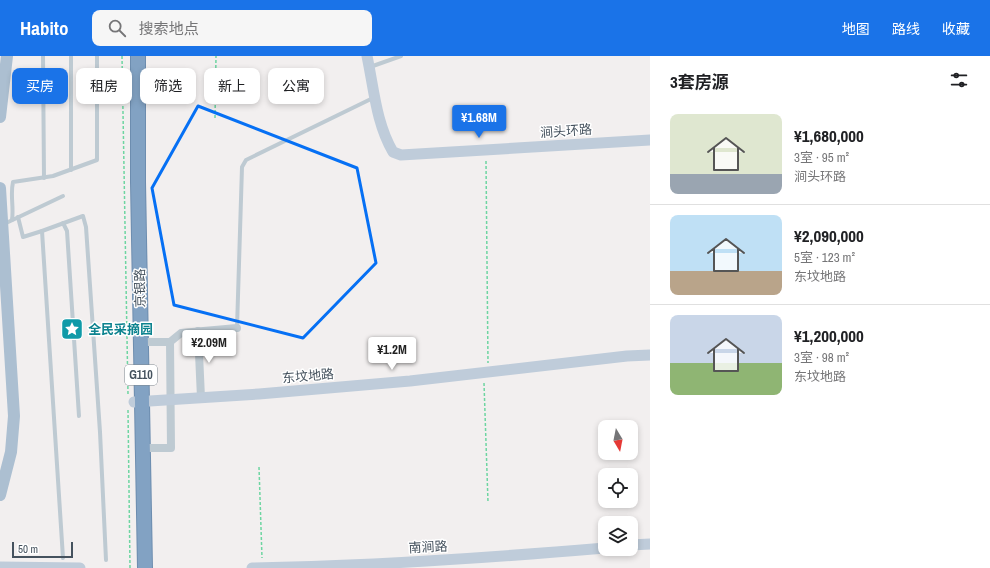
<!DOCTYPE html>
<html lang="zh">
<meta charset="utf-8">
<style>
:root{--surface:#fff;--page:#f6f6f6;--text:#202124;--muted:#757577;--line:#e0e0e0;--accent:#1a73e8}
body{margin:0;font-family:"Archivo Narrow","Noto Sans SC",sans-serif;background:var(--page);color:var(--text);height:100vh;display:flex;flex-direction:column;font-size:15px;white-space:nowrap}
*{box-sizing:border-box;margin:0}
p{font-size:13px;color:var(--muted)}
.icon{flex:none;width:22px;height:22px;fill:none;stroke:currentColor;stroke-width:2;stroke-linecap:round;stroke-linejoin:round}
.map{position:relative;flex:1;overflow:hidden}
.details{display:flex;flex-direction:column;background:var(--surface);width:340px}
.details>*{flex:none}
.top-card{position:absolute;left:12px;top:12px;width:380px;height:36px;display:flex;gap:8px}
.needle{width:26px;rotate:170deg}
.tools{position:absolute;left:598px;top:364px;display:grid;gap:8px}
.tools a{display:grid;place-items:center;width:40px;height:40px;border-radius:8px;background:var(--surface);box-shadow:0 2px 6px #0003;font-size:20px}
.scale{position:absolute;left:12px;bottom:10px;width:61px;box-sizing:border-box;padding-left:4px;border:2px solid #45525e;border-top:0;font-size:11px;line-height:14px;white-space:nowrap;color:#45525e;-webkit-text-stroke:3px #fff;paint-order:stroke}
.price{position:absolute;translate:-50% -34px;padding:0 9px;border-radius:4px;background:#fff;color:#222;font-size:13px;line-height:26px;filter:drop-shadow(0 1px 2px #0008)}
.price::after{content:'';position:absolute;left:50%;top:24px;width:12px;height:9px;margin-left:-6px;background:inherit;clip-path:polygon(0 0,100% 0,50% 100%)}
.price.selected{background:var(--accent);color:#fff}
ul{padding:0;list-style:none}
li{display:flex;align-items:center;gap:12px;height:100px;padding:0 20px}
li+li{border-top:1px solid var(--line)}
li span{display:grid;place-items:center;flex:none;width:112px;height:80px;border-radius:8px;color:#555}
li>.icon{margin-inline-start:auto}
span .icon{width:48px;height:48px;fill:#fffc;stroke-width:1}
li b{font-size:17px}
h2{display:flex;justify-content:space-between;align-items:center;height:48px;padding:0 20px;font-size:17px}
.tag{padding:0 14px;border-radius:8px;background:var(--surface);box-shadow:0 2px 6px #0003;font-size:14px;line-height:36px}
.tag.selected{background:var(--accent);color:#fff}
header{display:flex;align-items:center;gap:24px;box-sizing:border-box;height:56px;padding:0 20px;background:var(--accent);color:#fff}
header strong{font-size:19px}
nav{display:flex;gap:22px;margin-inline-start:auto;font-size:14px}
.search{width:280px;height:36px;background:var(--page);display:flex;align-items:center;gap:10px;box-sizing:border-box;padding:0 14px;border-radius:8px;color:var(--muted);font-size:15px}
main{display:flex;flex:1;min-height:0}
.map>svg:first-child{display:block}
</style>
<header>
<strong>Habito</strong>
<div class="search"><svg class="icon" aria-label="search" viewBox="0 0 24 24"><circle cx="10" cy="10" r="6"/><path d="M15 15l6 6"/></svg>搜索地点</div>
<nav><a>地图</a><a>路线</a><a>收藏</a></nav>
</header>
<main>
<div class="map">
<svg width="650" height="512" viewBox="0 0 650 512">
<rect width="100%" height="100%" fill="#f2efef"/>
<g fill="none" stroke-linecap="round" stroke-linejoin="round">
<g stroke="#6d8daf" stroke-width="16">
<polyline id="highway" points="138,0 138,126 145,512"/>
</g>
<g stroke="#6dd5a1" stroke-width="1.5" stroke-dasharray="3 2" stroke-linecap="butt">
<polyline points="122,0 128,338"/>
<polyline points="215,62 216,0"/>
<polyline points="486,105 488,307"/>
<polyline points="484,327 488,446"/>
<polyline points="128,354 130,512"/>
<polyline points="259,411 262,502"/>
</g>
<g stroke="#becad2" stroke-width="4">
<polyline points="43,0 44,122"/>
<polyline points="71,0 71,114"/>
<polyline points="370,11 401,0"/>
<polyline points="18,161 23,181 42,175"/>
<path d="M12 164C14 151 10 139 13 126L53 120 97 104V0"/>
<polyline points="63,167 67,175 79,360"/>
<polyline points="4,168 63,140"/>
<polyline points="237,272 242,111 246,104 373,42"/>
<polyline points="63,502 42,175 83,160 86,171 100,376 106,504"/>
</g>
<g stroke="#becad2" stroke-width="8">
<polyline points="198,275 201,342"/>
<polyline points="140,286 170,286 171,392 142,392"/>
<polyline points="170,286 181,277 237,272"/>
</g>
<g stroke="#bfccda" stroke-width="11">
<path d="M367 0C374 33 376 67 393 96L401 99 650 84"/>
<polyline points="134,346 259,338 410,325 627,300 650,299"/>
<polyline points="631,489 650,488"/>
<polyline points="0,511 80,512"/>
<path d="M252 512C370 510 487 502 605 492"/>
</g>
<g stroke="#acbfd1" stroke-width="12">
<polyline points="0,61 7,0"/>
<polyline points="0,132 14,360 11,396 0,439"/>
</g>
<use href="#highway" stroke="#82a2c3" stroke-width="14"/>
</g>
<path fill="none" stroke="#0670f4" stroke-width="3" stroke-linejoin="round" d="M198 50 357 112 376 207 303 282 174 249 152 132Z"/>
<defs>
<g id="sight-square" transform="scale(1.15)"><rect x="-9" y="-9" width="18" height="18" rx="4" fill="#0f9aa8" stroke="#fff"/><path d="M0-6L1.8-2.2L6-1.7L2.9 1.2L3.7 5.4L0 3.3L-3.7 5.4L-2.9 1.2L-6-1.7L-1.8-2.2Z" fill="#fff"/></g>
</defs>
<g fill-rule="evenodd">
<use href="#sight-square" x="72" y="273"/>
</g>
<g text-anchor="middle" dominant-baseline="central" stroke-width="3" stroke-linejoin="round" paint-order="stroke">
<rect fill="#fff" stroke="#7d868e" stroke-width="1" x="125" y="309" width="32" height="20" rx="3"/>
<g font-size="12" font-weight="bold" fill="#45525e">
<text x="141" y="319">G110</text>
</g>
<g font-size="13" fill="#45525e" stroke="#fff">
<text transform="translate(566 75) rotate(-4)">涧头环路</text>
<text transform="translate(140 232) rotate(-91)">京银路</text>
<text transform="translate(308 320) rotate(-5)">东坟地路</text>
<text transform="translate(428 491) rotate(-3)">南涧路</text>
</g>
<g font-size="13" font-weight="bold" fill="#0d838f" stroke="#fff" text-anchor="start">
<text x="88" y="273">全民采摘园</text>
</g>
</g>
</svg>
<div class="tools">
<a><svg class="needle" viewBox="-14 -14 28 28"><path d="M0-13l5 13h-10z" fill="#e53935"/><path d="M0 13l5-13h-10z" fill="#757577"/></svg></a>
<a><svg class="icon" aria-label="locate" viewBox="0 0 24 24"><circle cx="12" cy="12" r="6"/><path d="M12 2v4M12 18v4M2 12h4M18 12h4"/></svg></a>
<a><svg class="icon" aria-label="layers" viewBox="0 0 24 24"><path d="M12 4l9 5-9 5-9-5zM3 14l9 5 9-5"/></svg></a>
</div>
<div class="scale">50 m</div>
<b class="price selected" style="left:479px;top:83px">¥1.68M</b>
<b class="price" style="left:209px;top:308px">¥2.09M</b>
<b class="price" style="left:392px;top:315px">¥1.2M</b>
<div class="top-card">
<a class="tag selected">买房</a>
<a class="tag">租房</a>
<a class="tag">筛选</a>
<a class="tag">新上</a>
<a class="tag">公寓</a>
</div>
</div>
<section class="details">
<h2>3套房源<svg class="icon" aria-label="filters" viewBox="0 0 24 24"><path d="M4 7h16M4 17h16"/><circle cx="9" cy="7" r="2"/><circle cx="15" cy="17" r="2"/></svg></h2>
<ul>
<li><span style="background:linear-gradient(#dfe7d0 75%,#9aa5b1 0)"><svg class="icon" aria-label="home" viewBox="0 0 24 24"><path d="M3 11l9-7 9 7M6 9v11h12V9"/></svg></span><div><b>¥1,680,000</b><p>3室 · 95 m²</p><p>涧头环路</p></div></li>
<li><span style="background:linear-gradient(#bfe0f5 70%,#b9a48a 0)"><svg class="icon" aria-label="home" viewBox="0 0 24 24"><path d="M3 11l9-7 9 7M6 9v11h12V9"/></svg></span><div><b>¥2,090,000</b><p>5室 · 123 m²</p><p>东坟地路</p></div></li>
<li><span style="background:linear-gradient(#c9d6e8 60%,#8fb573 0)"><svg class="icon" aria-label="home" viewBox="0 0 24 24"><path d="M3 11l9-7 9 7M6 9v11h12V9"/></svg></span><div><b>¥1,200,000</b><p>3室 · 98 m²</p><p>东坟地路</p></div></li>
</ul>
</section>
</main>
